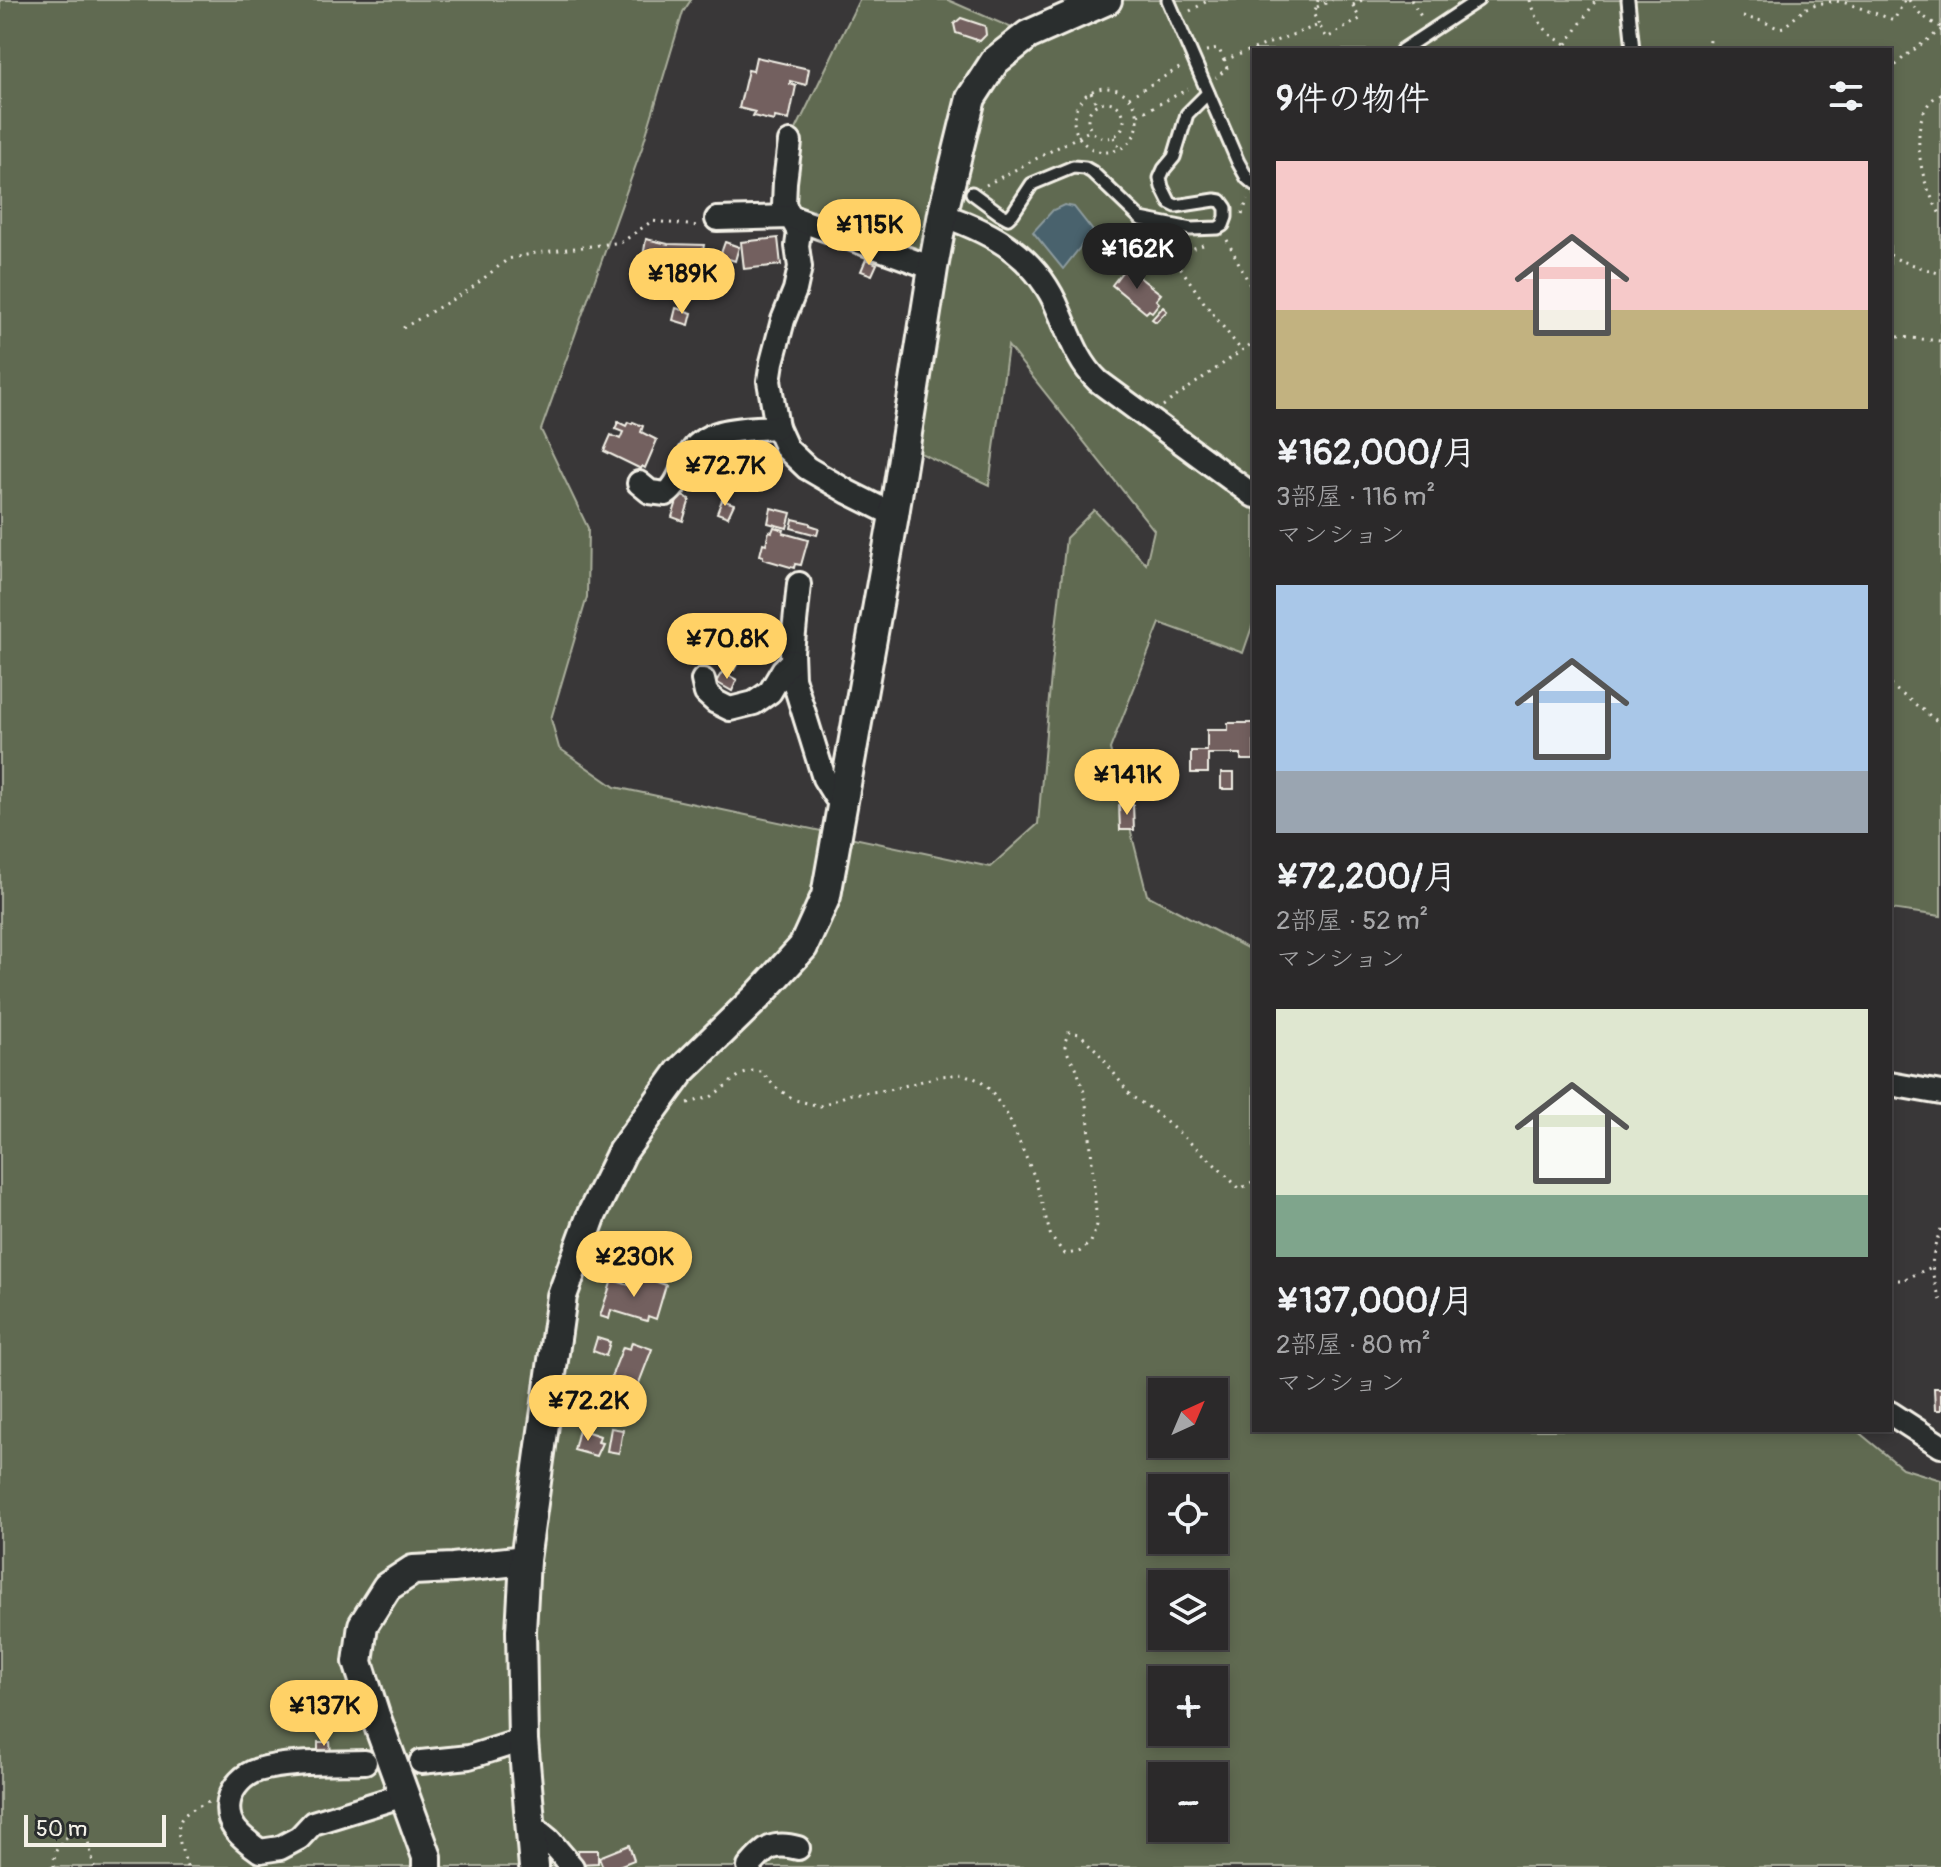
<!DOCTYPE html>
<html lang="ja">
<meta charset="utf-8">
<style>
:root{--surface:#2b292a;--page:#333132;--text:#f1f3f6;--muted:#a6a6a8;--line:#474547;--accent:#ffd166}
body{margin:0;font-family:Pangolin,"Klee One",sans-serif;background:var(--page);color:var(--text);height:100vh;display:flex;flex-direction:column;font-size:30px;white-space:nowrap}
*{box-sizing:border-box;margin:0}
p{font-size:26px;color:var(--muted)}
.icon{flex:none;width:44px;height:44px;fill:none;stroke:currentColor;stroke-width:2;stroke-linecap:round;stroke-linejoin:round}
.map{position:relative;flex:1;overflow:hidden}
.sheet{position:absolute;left:1252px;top:48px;width:640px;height:1384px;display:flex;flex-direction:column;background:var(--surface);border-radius:0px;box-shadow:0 4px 12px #0003,0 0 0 2px var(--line)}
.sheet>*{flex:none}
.needle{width:52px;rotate:44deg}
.fabs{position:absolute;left:1148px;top:1378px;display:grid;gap:16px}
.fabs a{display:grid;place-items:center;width:80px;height:80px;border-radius:0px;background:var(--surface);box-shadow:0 4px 12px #0003,0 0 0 2px var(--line);font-size:40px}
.scale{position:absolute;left:24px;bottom:20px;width:142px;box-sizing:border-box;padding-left:8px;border:4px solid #f4f1e8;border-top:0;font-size:22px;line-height:28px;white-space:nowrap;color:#f4f1e8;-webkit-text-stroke:6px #2a2d2e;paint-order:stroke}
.price{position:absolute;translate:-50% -68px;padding:0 18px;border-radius:28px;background:var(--accent);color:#111;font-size:26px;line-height:52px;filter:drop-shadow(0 2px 4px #0008)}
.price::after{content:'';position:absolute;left:50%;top:48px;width:24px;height:18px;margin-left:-12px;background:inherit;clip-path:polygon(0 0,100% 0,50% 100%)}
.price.current{background:#222;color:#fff}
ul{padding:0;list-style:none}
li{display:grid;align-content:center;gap:16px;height:424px;padding:0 24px}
li span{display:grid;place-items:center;height:248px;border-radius:0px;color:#555}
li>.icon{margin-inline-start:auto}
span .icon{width:144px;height:144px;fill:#fffc;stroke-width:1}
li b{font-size:34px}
h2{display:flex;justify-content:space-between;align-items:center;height:96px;padding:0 24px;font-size:34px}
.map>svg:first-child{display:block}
</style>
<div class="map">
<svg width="1941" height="1867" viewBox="0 0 1941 1867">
<rect width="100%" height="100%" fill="#393738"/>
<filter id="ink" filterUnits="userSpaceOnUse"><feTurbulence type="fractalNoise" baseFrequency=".0125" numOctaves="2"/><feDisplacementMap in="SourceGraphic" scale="16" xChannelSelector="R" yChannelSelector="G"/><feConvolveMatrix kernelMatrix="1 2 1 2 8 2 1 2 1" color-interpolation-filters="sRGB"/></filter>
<g filter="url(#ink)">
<path fill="#606a51" stroke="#aaae9c" stroke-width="2" fill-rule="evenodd" d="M0 0H691L683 12 642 148 541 430 588 528 587 597 551 719 559 748 615 787 990 867 1038 824 1052 664 1066 538 1094 510 1146 564 1154 530 1008 346 989 485 905 446 933 268 791 217 790 142 859 0H948L1028 35 1107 0H1941V916L1890 909V50H1254V621L1243 653 1160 623 1110 749 1147 895 1247 948 1254 942V1430H1856L1902 1468 1941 1480V1867H0ZM1162 1392H1214V1444H1162ZM1162 1488H1214V1540H1162ZM1162 1584H1214V1636H1162ZM1162 1680H1214V1732H1162ZM1162 1776H1214V1828H1162Z"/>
<polygon fill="#48626d" stroke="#8d9b9e" stroke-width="2" points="1064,205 1074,207 1093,231 1063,269 1033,232 1053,210"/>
<g fill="#73605e" stroke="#f4f1e8" stroke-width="2">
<polygon points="961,18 985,26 986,35 980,41 956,33 954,24"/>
<polygon points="756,57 809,69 806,85 790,81 790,84 796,86 789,120 775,117 774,121 753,116 755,112 739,108 748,70 753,71"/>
<polygon points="778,238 781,265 744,269 741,242"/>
<polygon points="646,239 668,244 704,245 695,290 662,283 660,291 650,289 649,292 640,290 641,286 633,285 639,256 643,257"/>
<polygon points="725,242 739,247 735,261 720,256"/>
<polygon points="866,259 877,264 872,275 861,271"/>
<polygon points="1126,267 1161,294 1156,300 1159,303 1152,312 1149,310 1146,313 1112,285"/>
<polygon points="1163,307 1167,311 1156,322 1152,319"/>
<polygon points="676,308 692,313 689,325 673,320"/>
<polygon points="618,422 626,426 628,422 632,424 633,422 643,426 641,432 657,440 645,468 642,466 641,469 604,451 611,435 620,439 623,432 615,429"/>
<polygon points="705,463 735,474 727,494 697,482"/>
<polygon points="679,495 690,499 683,521 672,517"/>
<polygon points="722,500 734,504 728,517 717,513"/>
<polygon points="771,508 791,513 787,528 768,523"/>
<polygon points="793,519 810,523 810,525 819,528 817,535 791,528"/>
<polygon points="774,527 784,530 783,533 808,540 801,565 795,564 794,568 763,559 763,556 760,555 763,543 766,544 769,531 772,532"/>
<polygon points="698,635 712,642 714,639 724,645 722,648 741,658 734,670 691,647"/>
<polygon points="722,672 737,680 732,691 716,682"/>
<polygon points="1228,723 1254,723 1254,760 1241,760 1241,754 1208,754 1208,773 1191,773 1191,751 1207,751 1207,730 1228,730"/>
<rect x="1221" y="773" width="13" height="16"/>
<polygon points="1133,804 1134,830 1120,830 1119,805"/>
<polygon points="663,1250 671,1255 665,1265 656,1260"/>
<polygon points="636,1278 647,1282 648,1279 666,1285 656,1319 648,1316 647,1321 611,1310 609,1319 600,1316 612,1280 633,1286"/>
<polygon points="597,1338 610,1342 606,1356 593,1351"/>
<polygon points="632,1342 652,1349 637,1388 631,1386 621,1395 606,1390 623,1347 630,1349"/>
<polygon points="1934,1388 1941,1388 1941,1410 1935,1410"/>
<polygon points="611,1428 623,1430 619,1453 607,1451"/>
<polygon points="579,1429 600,1436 598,1442 602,1443 596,1456 574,1450"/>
<polygon points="318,1742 330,1742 331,1754 318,1754"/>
<polygon points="629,1845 634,1860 616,1867 603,1867 599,1857"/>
<polygon points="578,1850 598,1850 598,1863 579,1864"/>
</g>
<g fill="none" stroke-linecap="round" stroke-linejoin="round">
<g stroke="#f4f1e8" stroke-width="17">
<g id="service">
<polyline points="1168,0 1238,162 1247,178 1254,184"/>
<polyline points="1628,0 1633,50"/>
<polyline points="1402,50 1478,0"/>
<polyline points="972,193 999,213 1008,218 1013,213 1032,184 1073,167 1085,168 1092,172 1141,219 1191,229 1218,228 1223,225 1226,217 1226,208 1221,201 1215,200 1176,206 1170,203 1162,187 1160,178 1164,169 1174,157 1187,114 1208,93"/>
</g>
</g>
<g stroke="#f4f1e8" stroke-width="28">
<g id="minor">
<polyline points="790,142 785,182 784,205 799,232 797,246 800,267 795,290 783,320 772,362 769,381 777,427 787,449 807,468 848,492 894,515"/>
<path d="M942 215C995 233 1037 257 1059 311 1070 336 1078 362 1098 381L1254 496"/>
<polyline points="717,219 791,217 933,268"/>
<path d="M639 483 650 492 666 494C679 485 681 469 689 456 705 426 747 429 777 427"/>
<polyline points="799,584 792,652 793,678 824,778 835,796 843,802"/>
<polyline points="703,680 706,693 716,702 730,709 754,703 770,692 783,670 792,661"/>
<polyline points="1890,1084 1941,1093"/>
<polyline points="1890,1413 1941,1446"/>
<path d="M365 1762C335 1763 286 1761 258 1770 244 1774 232 1787 229 1801 224 1825 242 1838 260 1851L280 1848 299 1838 313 1823 404 1795"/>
<polyline points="421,1762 469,1757 523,1740"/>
<polyline points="532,1826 549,1840 572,1867"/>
<path d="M749 1867C765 1848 773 1841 798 1848"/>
</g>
</g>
<g stroke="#f4f1e8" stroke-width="34">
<g id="tertiary">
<polyline points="427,1867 427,1857 375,1715 358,1662 363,1625 387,1587 413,1570 453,1568 525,1560"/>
<polyline points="534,1867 523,1740 521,1631 525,1560 562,1296 592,1214 622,1152 680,1072 757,997 803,947 826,896 894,515 933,268 944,208 971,98 995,61 1028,35 1107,0"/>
</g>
</g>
<g stroke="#f4f1e8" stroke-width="3" stroke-dasharray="2 6" stroke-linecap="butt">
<polyline points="1318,0 1314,15 1319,25"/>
<polyline points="1411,0 1422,18"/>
<path d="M1531 0C1535 20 1548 37 1567 44V50"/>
<path d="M1909 0C1917 13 1928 21 1941 27"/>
<polyline points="1353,5 1362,0"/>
<polyline points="1317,7 1332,0"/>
<polyline points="1190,11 1209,0"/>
<polyline points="1743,17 1762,21 1778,28 1784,27 1806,8 1816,4 1836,1 1846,3 1894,20 1905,0"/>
<polyline points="1567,44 1596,0"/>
<polyline points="1709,50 1710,40"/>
<polyline points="1206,51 1219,49 1227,68 1216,78"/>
<polyline points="1224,60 1319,25 1327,38 1360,19 1350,0"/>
<polyline points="1890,71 1904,57 1941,30"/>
<circle cx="1106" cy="120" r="32"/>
<polyline points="1091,92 1097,105"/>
<path d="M1941 94C1912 107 1917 155 1925 181 1929 193 1935 205 1941 216"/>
<polyline points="1129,97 1181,67"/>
<circle cx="1106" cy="120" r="18"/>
<polyline points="1138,115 1188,89"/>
<polyline points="1114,137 1120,150"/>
<polyline points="986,185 1091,130"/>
<polyline points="1242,214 1248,199"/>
<polyline points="1227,240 1250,285 1254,288"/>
<polyline points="1203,245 1172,255 1203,301 1241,350"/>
<polyline points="1890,255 1899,260 1941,274"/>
<polyline points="403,328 469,290 508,259 536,253 622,242 652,221 698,226"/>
<polyline points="1890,336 1941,341"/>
<polyline points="1163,406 1254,342"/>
<polyline points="1890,685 1941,724"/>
<polyline points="688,1103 711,1097 740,1075 753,1071 762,1072 775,1087 795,1100 820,1106 851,1094 889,1090 941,1076 963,1074 979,1080 990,1090 1008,1116 1035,1178 1051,1237 1065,1254 1079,1252 1091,1242 1097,1225 1089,1124 1084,1092 1076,1067 1069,1056 1064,1044 1069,1032 1080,1034 1098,1052 1131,1096 1151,1109 1208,1158 1240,1189 1254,1181"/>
<path d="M1941 1229C1930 1256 1929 1273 1941 1300"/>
<polyline points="1890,1280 1903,1280 1932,1267"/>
<path d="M54 1867C53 1849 61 1838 78 1831L87 1836 94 1867"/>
<path d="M187 1867C183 1851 170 1825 187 1813 194 1808 202 1805 210 1801"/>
</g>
<use href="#service" stroke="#2a2d2e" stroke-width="11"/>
<use href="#minor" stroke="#2a2d2e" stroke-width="22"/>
<use href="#tertiary" stroke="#2a2d2e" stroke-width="28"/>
</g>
</g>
</svg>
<div class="fabs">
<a><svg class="needle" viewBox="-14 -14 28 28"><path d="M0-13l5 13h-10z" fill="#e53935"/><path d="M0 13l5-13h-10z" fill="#a6a6a8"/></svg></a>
<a><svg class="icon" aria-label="locate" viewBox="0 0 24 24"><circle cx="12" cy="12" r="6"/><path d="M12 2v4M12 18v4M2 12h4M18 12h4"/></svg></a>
<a><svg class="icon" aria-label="layers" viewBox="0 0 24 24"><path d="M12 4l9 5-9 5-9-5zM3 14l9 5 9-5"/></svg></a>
<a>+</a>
<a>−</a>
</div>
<div class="scale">50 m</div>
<b class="price" style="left:869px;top:267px">¥115K</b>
<b class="price current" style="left:1137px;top:291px">¥162K</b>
<b class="price" style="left:682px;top:316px">¥189K</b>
<b class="price" style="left:725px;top:508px">¥72.7K</b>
<b class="price" style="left:727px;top:681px">¥70.8K</b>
<b class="price" style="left:1127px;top:817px">¥141K</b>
<b class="price" style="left:634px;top:1299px">¥230K</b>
<b class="price" style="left:588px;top:1443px">¥72.2K</b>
<b class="price" style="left:324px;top:1748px">¥137K</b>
<section class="sheet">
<h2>9件の物件<svg class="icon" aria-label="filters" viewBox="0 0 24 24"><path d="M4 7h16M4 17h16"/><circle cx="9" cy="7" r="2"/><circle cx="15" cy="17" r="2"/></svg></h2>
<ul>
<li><span style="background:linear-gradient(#f6c9c9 60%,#c2b280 0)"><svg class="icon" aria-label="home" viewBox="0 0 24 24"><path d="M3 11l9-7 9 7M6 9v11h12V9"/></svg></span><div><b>¥162,000/月</b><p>3部屋 · 116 m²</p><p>マンション</p></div></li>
<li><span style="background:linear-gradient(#a9c7e8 75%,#9aa5b1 0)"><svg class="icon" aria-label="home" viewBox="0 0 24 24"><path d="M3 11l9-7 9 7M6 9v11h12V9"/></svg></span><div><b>¥72,200/月</b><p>2部屋 · 52 m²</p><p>マンション</p></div></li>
<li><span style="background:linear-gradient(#dfe7d0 75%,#7fa58c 0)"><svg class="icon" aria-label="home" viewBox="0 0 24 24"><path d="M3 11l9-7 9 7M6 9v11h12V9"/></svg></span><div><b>¥137,000/月</b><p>2部屋 · 80 m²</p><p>マンション</p></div></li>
</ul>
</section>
</div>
